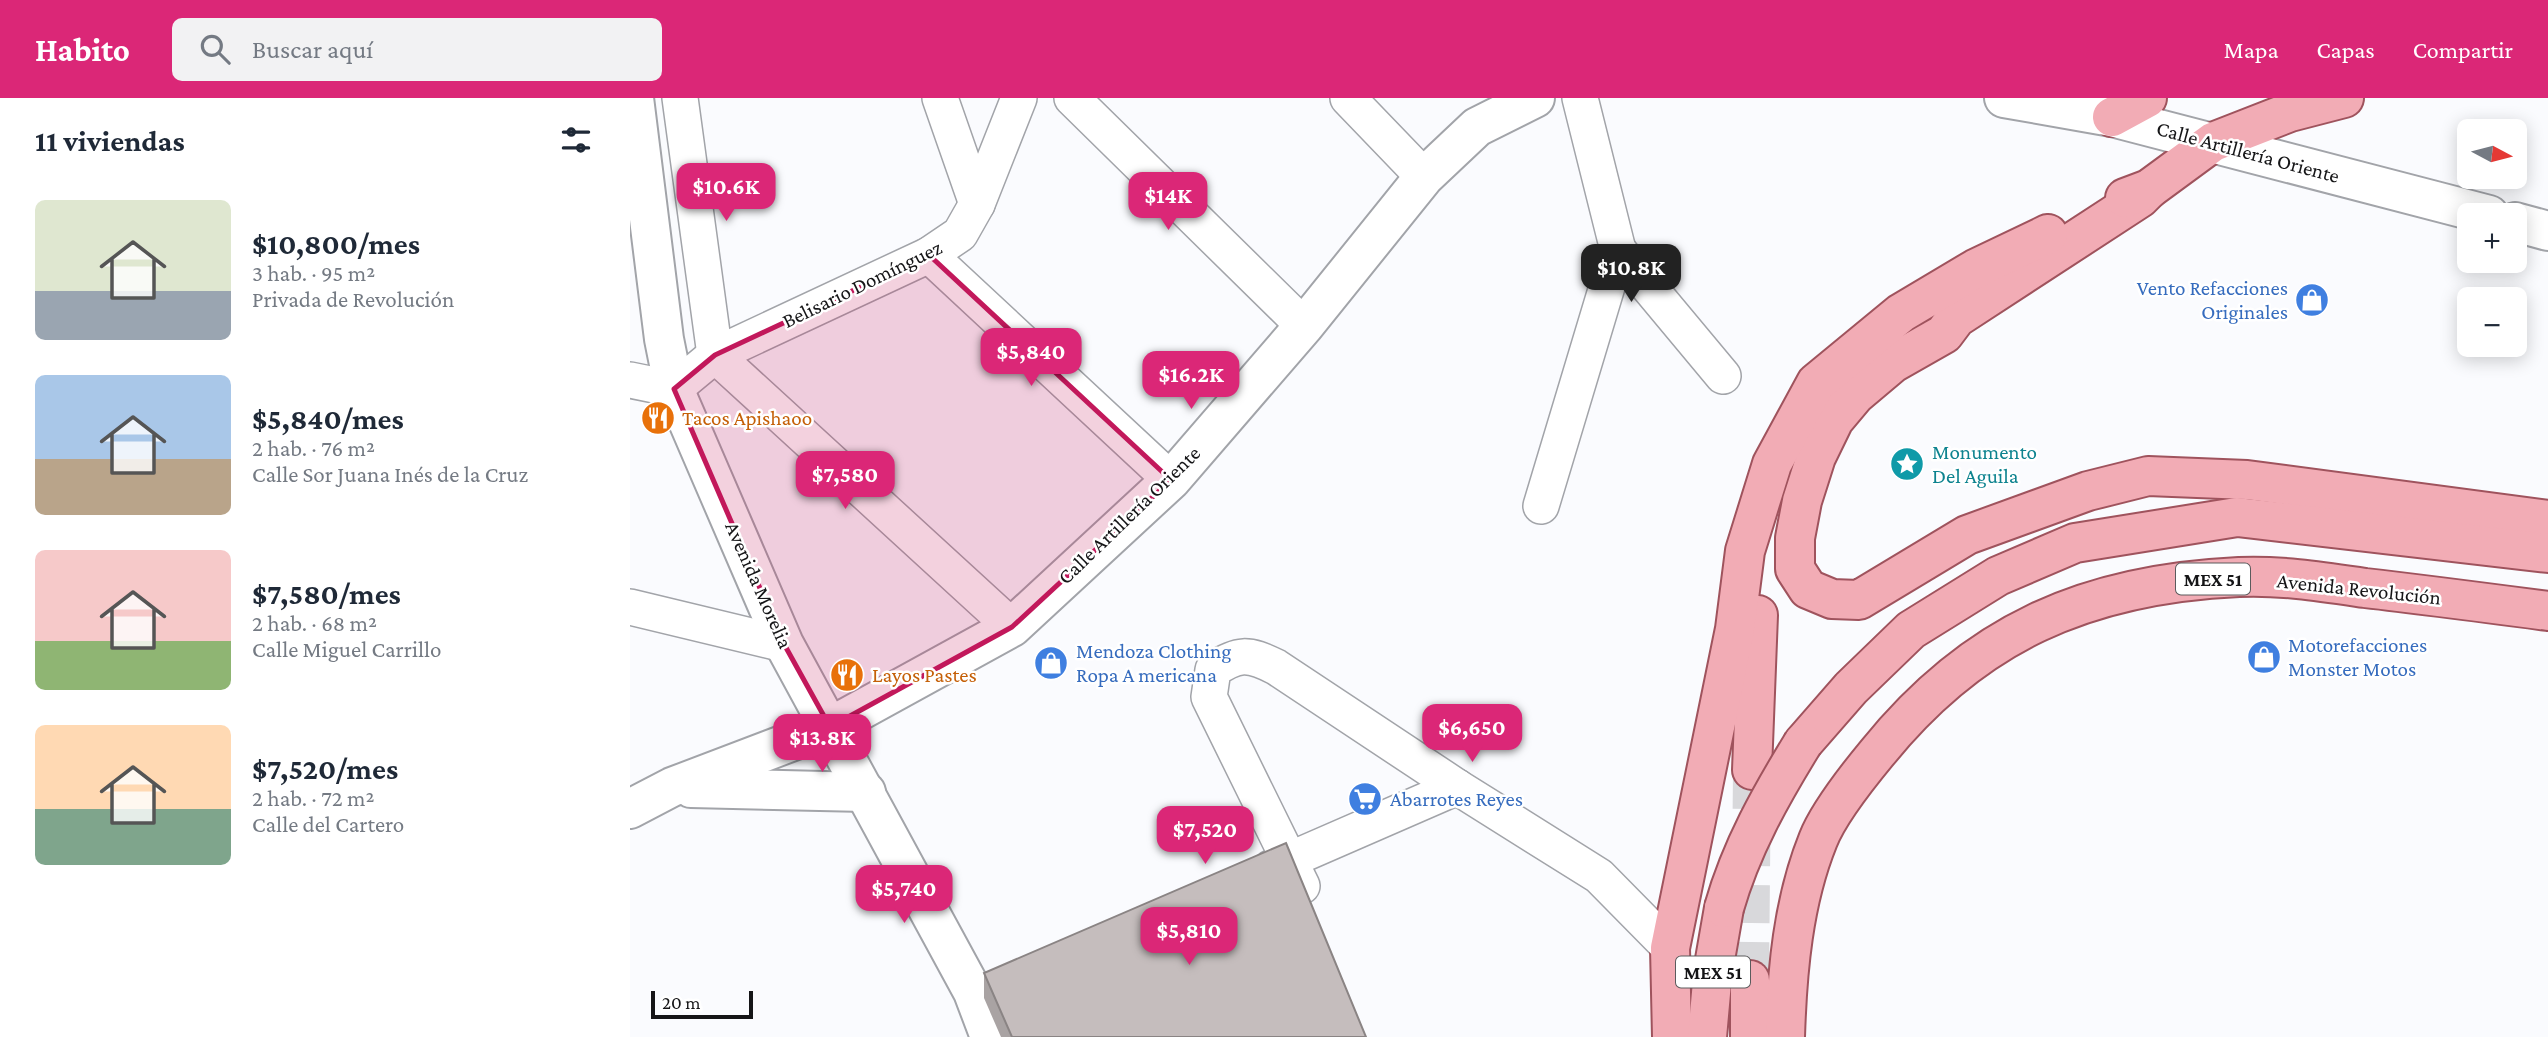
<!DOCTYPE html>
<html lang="es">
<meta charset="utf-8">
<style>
:root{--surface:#fff;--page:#f2f2f3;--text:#1f2937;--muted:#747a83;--accent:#db2777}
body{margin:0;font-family:"Crimson Pro",serif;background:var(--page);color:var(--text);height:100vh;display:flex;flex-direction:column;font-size:26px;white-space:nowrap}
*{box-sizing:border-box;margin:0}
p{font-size:23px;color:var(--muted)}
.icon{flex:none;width:38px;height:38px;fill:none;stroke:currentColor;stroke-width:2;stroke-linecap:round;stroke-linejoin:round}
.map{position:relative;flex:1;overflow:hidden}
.drawer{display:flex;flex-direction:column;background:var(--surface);width:630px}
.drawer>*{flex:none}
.needle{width:46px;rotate:97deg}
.fabs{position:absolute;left:1827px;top:21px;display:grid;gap:14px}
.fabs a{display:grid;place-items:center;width:70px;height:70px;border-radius:10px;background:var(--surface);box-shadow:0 4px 18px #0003;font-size:35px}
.scale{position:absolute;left:21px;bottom:18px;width:102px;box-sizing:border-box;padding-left:7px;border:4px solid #151517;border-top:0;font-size:19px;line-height:24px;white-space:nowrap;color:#151517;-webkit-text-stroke:5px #fff;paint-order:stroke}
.price{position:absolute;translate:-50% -60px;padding:0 16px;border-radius:14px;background:var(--accent);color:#fff;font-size:23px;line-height:46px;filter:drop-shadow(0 2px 4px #0008)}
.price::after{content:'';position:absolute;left:50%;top:42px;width:21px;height:16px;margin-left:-10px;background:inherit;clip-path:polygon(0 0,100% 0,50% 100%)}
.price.current{background:#222;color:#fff}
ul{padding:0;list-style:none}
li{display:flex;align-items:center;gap:21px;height:175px;padding:0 35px}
li span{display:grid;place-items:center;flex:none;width:196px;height:140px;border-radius:10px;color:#555}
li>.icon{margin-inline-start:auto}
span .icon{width:84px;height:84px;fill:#fffc;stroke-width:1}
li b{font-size:30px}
h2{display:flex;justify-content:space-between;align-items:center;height:84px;padding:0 35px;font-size:30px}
header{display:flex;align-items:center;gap:42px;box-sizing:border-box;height:98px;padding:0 35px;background:var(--accent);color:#fff}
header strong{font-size:33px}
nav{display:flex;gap:38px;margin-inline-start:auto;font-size:24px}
.search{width:490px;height:63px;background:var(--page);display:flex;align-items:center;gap:18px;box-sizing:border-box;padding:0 24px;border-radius:10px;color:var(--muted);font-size:26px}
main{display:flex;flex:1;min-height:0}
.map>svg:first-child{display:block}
</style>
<header>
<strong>Habito</strong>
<div class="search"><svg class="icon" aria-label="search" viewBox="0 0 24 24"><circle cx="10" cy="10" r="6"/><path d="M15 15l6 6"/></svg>Buscar aquí</div>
<nav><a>Mapa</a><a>Capas</a><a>Compartir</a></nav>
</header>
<main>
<section class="drawer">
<h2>11 viviendas<svg class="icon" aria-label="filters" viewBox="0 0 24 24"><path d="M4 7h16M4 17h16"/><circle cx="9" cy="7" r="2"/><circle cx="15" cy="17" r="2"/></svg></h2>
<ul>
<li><span style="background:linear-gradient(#dfe7d0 65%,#9aa5b1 0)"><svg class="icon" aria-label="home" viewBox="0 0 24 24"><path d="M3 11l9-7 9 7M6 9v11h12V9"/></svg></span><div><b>$10,800/mes</b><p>3 hab. · 95 m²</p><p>Privada de Revolución</p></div></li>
<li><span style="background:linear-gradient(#a9c7e8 60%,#b9a48a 0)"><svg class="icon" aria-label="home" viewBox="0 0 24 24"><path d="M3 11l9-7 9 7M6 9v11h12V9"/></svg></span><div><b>$5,840/mes</b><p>2 hab. · 76 m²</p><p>Calle Sor Juana Inés de la Cruz</p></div></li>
<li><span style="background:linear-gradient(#f6c9c9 65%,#8fb573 0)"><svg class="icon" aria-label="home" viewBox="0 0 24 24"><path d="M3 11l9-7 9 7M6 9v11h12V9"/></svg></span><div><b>$7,580/mes</b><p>2 hab. · 68 m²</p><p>Calle Miguel Carrillo</p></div></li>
<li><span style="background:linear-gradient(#ffd9b3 60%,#7fa58c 0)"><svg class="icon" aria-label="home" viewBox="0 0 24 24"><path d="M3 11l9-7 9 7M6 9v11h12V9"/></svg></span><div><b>$7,520/mes</b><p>2 hab. · 72 m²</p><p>Calle del Cartero</p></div></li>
</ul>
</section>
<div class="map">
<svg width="1918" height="939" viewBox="0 0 1918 939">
<rect width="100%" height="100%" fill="#fafbfe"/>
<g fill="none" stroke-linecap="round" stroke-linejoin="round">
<polyline stroke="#d8d8db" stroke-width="38" stroke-dasharray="38 19" stroke-linecap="butt" points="1120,882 1122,672"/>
<g stroke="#a2a4a9" stroke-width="38">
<g id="minor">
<polyline points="50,0 85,257 382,529"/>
<polyline points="310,0 347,106"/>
<polyline points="442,0 674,228"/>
<polyline points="718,0 794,79"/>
<polyline points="988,152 1093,278"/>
<polyline points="299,157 541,382"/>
<polyline points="0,282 44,291 85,257 299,157 330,136 347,106 389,0"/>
<polyline points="911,408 988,152 950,0"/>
<polyline points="0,509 154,546"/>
<polyline points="641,770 827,689"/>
<path d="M672 788 579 599 583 572C608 555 618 555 646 569L827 689 969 778 1040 850"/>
</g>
</g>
<g stroke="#a2a4a9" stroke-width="42">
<g id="tertiary">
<polyline points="4,0 34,241 44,291 154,546 343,894 360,939"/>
<polyline points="1374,0 1482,19 1859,117"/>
<polyline points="1885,124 1918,133"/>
<polyline points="61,690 236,694"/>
<polyline points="0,711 42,689 200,629 382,529 541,382 674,228 794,79 847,29 905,0"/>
</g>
</g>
<g stroke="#9f535d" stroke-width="42">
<g id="primary">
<polyline points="1482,19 1517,0"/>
<polyline points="1519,91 1510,100 1326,220 1314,236 1263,265 1225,297 1204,322 1186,359 1172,403 1165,440 1165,471 1178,491 1202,501 1229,502 1337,437 1458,393 1518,378 1617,382 1918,422"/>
<polyline points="1495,100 1519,91 1583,44 1660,14 1714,0"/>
<polyline points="1173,645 1221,590 1281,532 1368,478 1445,445 1607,419 1918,455"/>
<polyline points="1122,672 1128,517"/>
<polyline points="1120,882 1120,939"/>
<polyline points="1042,939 1040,850 1105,531 1115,453 1142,366 1186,285 1271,215 1345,171 1418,136"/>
<polyline points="1077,939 1083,873 1094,810"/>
<path d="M1155 939C1157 873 1163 804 1188 742 1199 714 1228 678 1247 655 1344 535 1456 486 1609 479 1650 477 1694 484 1735 490 1796 497 1857 505 1918 513"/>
</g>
</g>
<use href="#minor" stroke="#fff" stroke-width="35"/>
<use href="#tertiary" stroke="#fff" stroke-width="38"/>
<use href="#primary" stroke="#f2acb5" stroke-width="38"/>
<g stroke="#9f535d" stroke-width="42" stroke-linecap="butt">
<path id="primary-bridge" d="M1094 810C1111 750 1141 697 1173 645"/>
</g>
<use href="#primary-bridge" stroke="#f2acb5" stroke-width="38"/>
</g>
<polygon fill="#a9a3a3" points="354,875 736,939 371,939 354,900"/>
<polygon fill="#c5bdbd" stroke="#8a8484" stroke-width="2" points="656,745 736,939 382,939 354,875"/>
<path fill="#c2185b" fill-opacity="0.2" stroke="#c2185b" stroke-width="5" stroke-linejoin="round" d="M299 157 541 382 382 529 200 629 154 546 44 291 85 257Z"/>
<defs>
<g id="shop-disc" transform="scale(1.75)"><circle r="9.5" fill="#3f7fe0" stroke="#fff"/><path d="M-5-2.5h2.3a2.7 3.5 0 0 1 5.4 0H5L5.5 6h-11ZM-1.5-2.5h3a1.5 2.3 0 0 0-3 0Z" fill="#fff"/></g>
<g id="restaurant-disc" transform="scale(1.75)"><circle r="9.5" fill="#e8710a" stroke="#fff"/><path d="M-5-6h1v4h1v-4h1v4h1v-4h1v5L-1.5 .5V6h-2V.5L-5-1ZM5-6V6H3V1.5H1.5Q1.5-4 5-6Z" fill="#fff"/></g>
<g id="sight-disc" transform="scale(1.75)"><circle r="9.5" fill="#0f9aa8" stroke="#fff"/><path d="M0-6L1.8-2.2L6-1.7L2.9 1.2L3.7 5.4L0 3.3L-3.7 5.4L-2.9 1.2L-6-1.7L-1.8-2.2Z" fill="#fff"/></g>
<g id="supermarket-disc" transform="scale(1.75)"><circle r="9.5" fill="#3f7fe0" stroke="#fff"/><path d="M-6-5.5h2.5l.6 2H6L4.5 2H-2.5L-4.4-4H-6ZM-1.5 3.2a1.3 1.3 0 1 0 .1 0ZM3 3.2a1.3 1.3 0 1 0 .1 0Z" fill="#fff"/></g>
</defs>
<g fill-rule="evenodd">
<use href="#shop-disc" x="1682" y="202"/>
<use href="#restaurant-disc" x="28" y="320"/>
<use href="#sight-disc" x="1277" y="366"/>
<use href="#shop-disc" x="1634" y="559"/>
<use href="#shop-disc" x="421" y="565"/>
<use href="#restaurant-disc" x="217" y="577"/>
<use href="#supermarket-disc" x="735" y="701"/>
</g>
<g text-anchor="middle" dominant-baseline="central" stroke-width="5" stroke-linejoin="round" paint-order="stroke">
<g fill="#fff" stroke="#5b5b5d" stroke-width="2">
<rect x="1546" y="465.5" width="74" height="31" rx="5"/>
<rect x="1046" y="858.5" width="74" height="31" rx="5"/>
</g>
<g font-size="19" font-weight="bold" fill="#151517">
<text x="1583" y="481">MEX 51</text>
<text x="1083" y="874">MEX 51</text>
</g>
<g font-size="21" fill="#151517" stroke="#fff">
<text transform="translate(1618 54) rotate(15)">Calle Artillería Oriente</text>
<text transform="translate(232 186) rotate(-26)">Belisario Domínguez</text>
<text transform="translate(499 417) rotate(-44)">Calle Artillería Oriente</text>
<text transform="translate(129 487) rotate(66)">Avenida Morelia</text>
<text transform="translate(1729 491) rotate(6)">Avenida Revolución</text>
</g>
<g font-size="21" fill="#366cbe" stroke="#fff" text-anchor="start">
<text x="1658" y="190" text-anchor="end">Vento Refacciones<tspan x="1658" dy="24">Originales</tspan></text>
<text x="1658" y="547">Motorefacciones<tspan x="1658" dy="24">Monster Motos</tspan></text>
<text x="446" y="553">Mendoza Clothing<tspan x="446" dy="24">Ropa A mericana</tspan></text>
<text x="760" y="701">Abarrotes Reyes</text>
</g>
<g font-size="21" fill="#c56008" stroke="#fff" text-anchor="start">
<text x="52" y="320">Tacos Apishaoo</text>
<text x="242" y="577">Layos Pastes</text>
</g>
<g font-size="21" fill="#0d838f" stroke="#fff" text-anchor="start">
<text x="1302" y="354">Monumento<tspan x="1302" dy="24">Del Aguila</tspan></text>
</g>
</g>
</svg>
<div class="fabs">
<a><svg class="needle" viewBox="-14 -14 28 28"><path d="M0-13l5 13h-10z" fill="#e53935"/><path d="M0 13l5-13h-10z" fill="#747a83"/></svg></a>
<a>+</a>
<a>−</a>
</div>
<div class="scale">20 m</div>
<b class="price" style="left:96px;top:125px">$10.6K</b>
<b class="price" style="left:538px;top:134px">$14K</b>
<b class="price current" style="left:1001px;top:206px">$10.8K</b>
<b class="price" style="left:401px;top:290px">$5,840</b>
<b class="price" style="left:561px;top:313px">$16.2K</b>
<b class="price" style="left:215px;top:413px">$7,580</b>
<b class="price" style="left:842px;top:666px">$6,650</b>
<b class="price" style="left:192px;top:676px">$13.8K</b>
<b class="price" style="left:575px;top:768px">$7,520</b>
<b class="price" style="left:274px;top:827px">$5,740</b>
<b class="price" style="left:559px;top:869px">$5,810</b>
</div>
</main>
